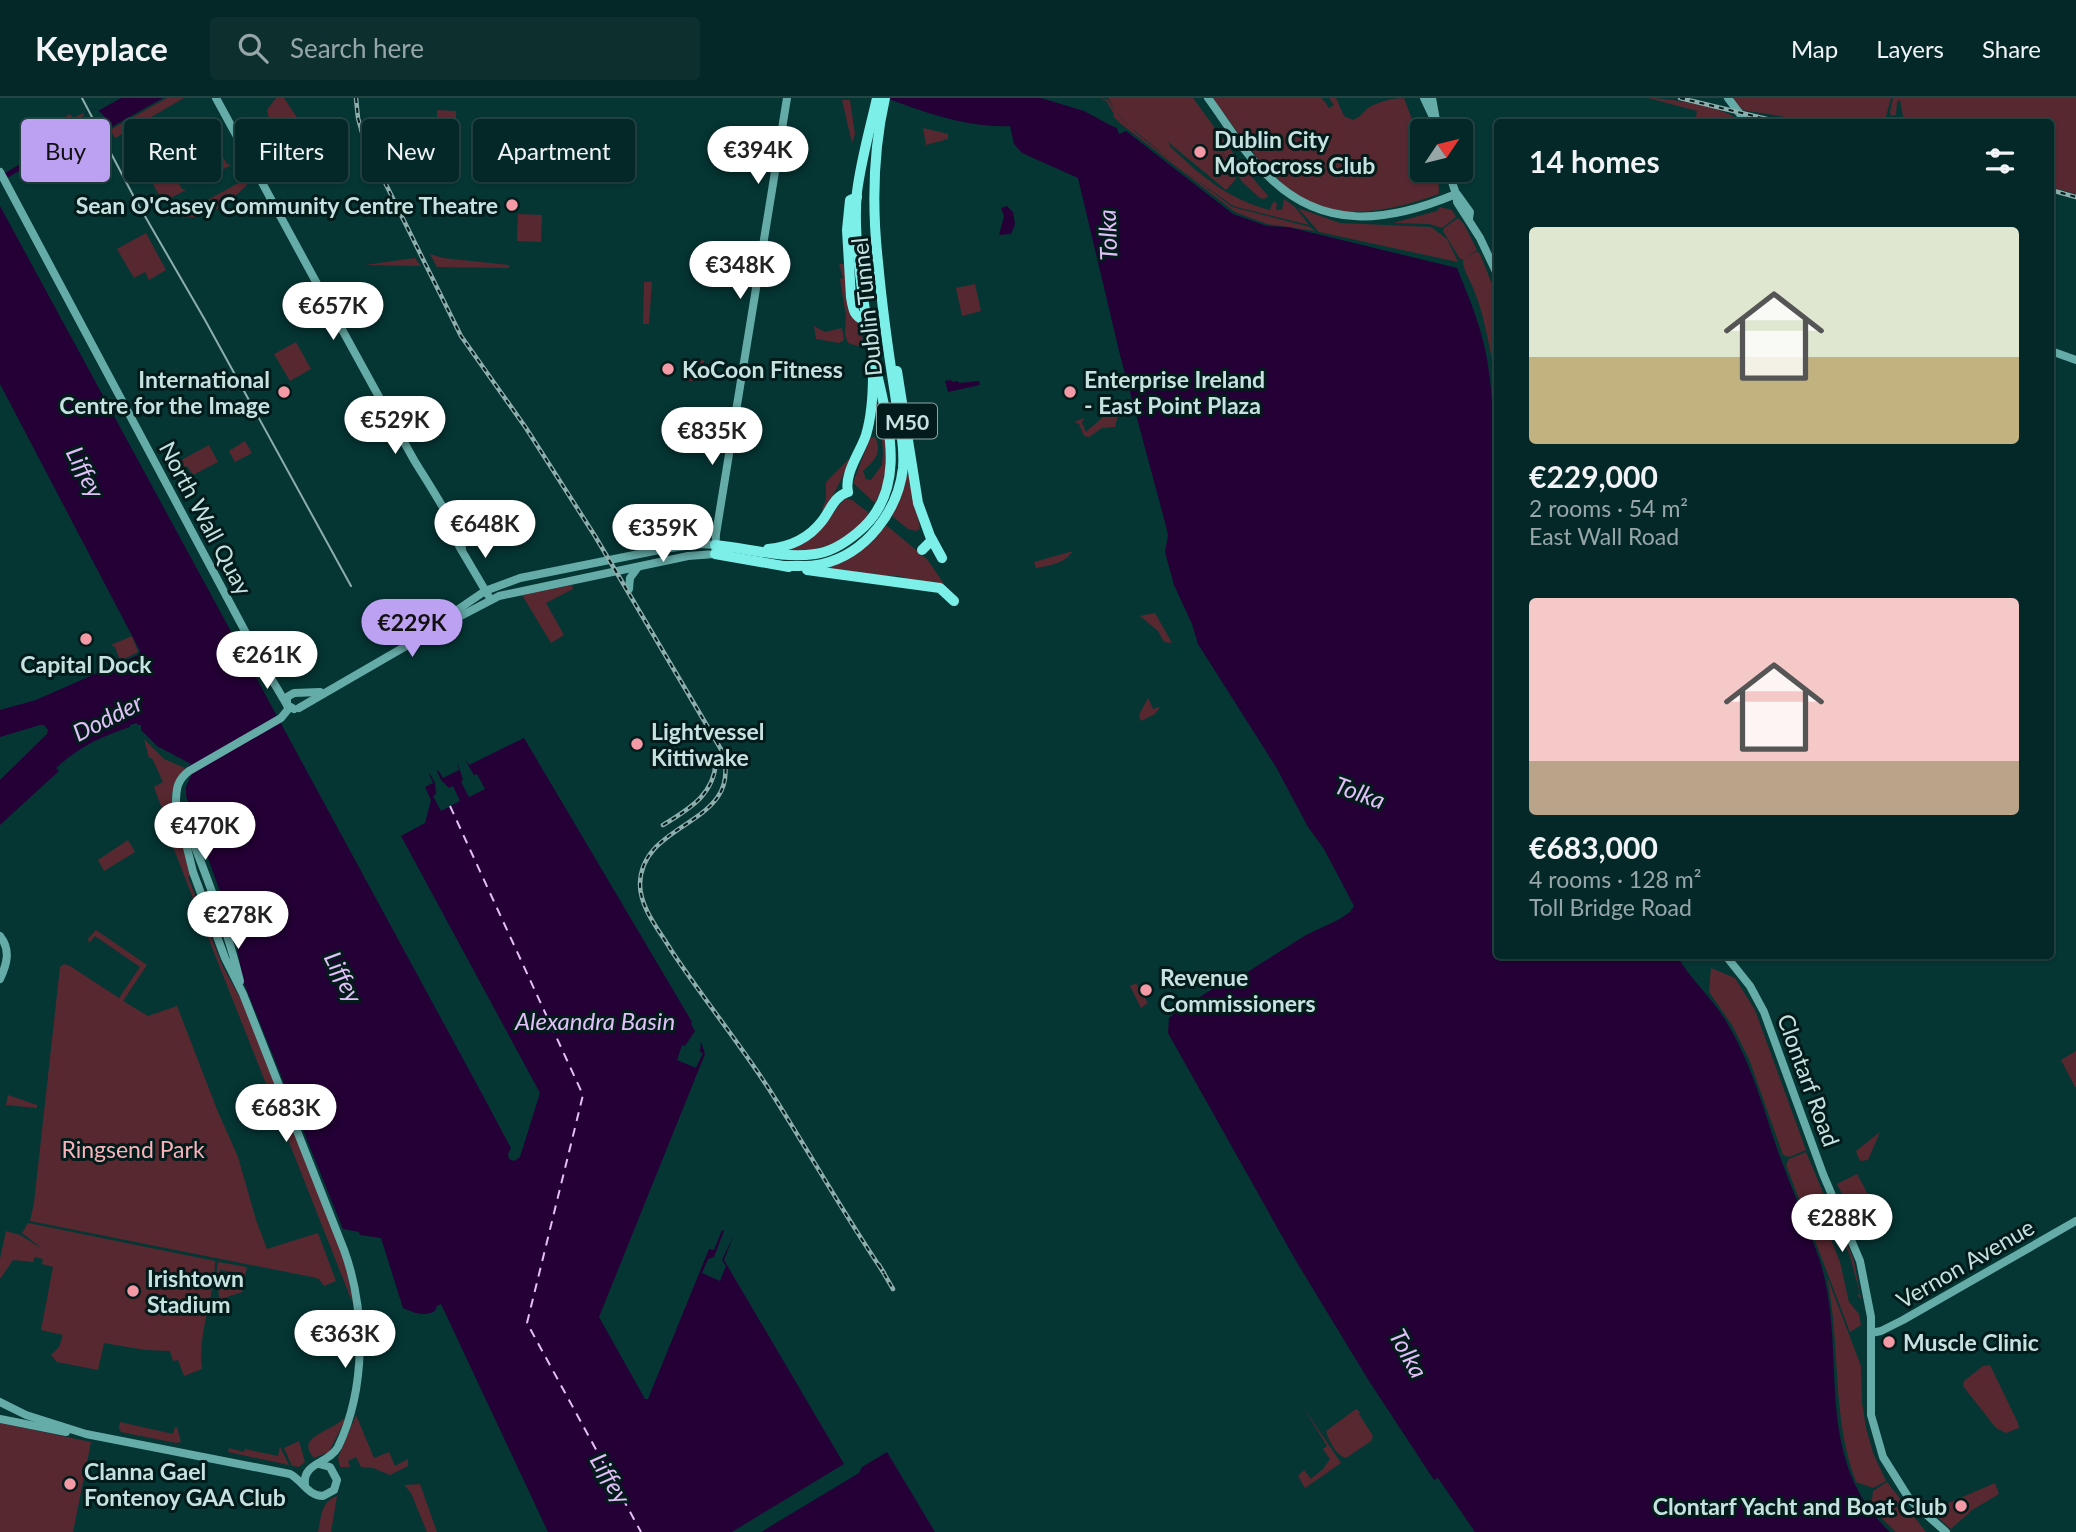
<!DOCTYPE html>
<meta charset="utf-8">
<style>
:root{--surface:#042827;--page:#0d302f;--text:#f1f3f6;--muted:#97a6a7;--line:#254444;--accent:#bca0f2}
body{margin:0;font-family:Lato,sans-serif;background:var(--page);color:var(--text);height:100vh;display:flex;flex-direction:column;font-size:26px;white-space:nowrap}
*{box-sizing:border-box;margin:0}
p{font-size:23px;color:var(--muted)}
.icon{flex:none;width:38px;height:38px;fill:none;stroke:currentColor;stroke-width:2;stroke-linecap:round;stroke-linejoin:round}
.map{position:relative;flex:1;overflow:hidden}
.side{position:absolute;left:1494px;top:21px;width:560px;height:840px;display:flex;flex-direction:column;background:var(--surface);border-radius:7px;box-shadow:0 2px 5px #0004,0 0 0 2px var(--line)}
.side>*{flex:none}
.hud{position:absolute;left:21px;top:21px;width:665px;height:63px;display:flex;gap:14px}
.needle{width:46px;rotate:55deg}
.tools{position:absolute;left:1410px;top:21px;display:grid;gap:14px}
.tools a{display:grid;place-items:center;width:63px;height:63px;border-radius:7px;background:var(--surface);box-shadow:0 2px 5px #0004,0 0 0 2px var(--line);font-size:35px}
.price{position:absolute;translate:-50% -60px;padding:0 16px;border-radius:24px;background:#fff;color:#222;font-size:23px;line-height:46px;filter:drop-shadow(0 2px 4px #0008)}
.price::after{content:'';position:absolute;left:50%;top:42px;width:21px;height:16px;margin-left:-10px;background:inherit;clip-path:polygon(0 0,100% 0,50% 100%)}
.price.on{background:var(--accent);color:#111}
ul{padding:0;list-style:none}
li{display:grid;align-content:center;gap:14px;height:371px;padding:0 35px}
li span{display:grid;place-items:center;height:217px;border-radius:7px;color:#555}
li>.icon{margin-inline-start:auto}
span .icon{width:126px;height:126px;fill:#fffc;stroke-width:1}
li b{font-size:30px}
h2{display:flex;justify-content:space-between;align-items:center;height:84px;padding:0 35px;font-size:30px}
.chip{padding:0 24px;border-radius:7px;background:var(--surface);box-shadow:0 2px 5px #0004,0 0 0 2px var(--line);font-size:24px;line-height:63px}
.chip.on{background:var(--accent);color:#111}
header{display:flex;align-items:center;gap:42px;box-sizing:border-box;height:98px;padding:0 35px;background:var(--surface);border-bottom:2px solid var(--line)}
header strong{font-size:33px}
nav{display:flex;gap:38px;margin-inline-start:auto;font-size:24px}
.search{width:490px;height:63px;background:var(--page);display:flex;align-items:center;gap:18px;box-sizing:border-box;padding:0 24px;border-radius:7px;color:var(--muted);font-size:26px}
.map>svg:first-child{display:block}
</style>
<header>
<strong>Keyplace</strong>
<div class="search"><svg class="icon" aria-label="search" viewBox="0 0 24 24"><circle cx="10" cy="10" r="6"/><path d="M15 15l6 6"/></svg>Search here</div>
<nav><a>Map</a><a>Layers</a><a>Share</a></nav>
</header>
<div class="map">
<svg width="2076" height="1434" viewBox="0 0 2076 1434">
<rect width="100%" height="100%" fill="#053634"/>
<g fill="#582830">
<polygon points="167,0 184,0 115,40 110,32"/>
<polygon points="276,0 284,0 306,33 276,52 267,12"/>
<path d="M1101 0 1108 2C1125 31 1154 48 1179 69L1130 29 1116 14 1108 0H1193L1244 70 1268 98 1264 101 1260 100 1242 84 1216 44 1235 75 1236 81 1226 92 1168 44 1170 48C1199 77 1229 102 1270 112L1273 104 1277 105 1276 112H1282L1284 101 1295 109 1309 127 1233 108 1183 72 1232 109 1310 129 1315 133 1267 126 1235 114 1121 26 1113 18 1114 16 1107 4Z"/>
<path d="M1213 0H1322L1329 10 1334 7 1329 0H1336L1344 18 1353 22C1361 19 1362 15 1368 10 1377 4 1393 0 1404 0L1417 35 1423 34V72H1438L1439 96C1314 141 1281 97 1213 0Z"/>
<path d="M1648 0C1669 0 1729 9 1740 24H1695L1697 13Z"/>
<polygon points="1733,0 1891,0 1885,22 1893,22 1897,24 1803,24 1780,18 1742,12"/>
<polygon points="1893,0 2076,0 2076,96 2051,89 2051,24 1904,24 1900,2 1897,4 1896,17 1891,18 1890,14"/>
<polygon points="842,2 850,2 855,36 852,45"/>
<polygon points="437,12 456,13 456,27 437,26"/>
<polygon points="84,15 85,17 30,49 25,49 22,44 70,16 73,20"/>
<polygon points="204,18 203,22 211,37 215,37 191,50 193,46 185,32 181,31"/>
<polygon points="923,30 948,36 948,41 926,47"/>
<polygon points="160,43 158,47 166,61 170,62 147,75 136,56"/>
<polygon points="221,48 219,52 227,66 231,67 208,80 209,76 201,62 197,61"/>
<polygon points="176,73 174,77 182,91 186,92 163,104 153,86"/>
<path d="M244 82 247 87C227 105 211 122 182 119L193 110Z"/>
<polygon points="1440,109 1452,112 1456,119 1442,130 1429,126 1393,125 1437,113"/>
<polygon points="1298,110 1340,125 1431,129 1447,141 1458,164 1319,134"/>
<polygon points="518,116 542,117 541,144 517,143"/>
<path d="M1458 120 1464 126 1477 152 1463 161 1477 153 1480 156 1498 201V290C1490 258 1487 224 1474 192 1470 182 1462 170 1463 161H1460L1443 133 1444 130Z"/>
<polygon points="146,135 166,172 149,182 145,174 134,180 117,151"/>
<polygon points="430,156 443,160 509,167 509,170 437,169"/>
<polygon points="415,160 421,168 365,167"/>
<polygon points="839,166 846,166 848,183 845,183 845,186 848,187 863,242 860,243 860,246 863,247 861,249 848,245 845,237 846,218 840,181 843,180"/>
<polygon points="644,184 652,184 649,226 643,226"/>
<polygon points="975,186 981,213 962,218 956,190"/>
<polygon points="814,228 825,234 842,230 844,242 839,245 816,241"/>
<polygon points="296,244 311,271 290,283 274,256"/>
<polygon points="687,262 691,264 704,262 704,283 687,283"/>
<path d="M877 295 888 346 885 383 875 405 853 385 870 340 875 339C883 355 874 363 863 373L866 381 871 382 882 367 883 354 882 341 874 317Z"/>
<polygon points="1110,313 1115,313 1118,317 1115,329 1102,330 1089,339 1084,338 1079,326 1074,324 1084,320 1082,325 1086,334"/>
<polygon points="245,343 252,355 235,364 229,353"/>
<polygon points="209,347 218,364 193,377 187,368 182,370 178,364"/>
<polygon points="849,361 849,366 824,415 822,411 826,402 826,384"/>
<polygon points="906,364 919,425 920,431 916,433 908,431 891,417"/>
<path d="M845 400 852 402 869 415C855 445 816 452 787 455V451L829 420Z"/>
<polygon points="886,427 927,461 944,486 909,481 899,478 883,478 821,469 878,437"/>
<path d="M1073 453C1064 466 1051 467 1036 470L1034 464Z"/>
<polygon points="572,487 573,491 546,505 564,537 551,545 522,497"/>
<polygon points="1155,515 1172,545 1164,544 1158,533 1140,518"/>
<polygon points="132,538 138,554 120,563 115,549 111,547"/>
<polygon points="1148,600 1153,611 1160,609 1155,616 1141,623 1139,617"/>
<path d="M144 641 164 661 185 670C178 680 171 688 172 703L190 778 188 779 199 807 196 808 163 723 166 722 154 689 163 684 152 660H149Z"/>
<polygon points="128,742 135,754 104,773 98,762"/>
<polygon points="203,818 223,869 248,914 345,1163 353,1206 200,819"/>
<polygon points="96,832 147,867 123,903 148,918 177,908 218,1014 238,1059 256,1122 267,1151 318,1135 336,1183 324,1188 319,1181 312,1179 30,1123 34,1105 60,869 64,866 70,868 119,900 140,869 95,838 89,845 88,841"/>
<polygon points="1711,870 1735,880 1755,912 1806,1052 1789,1059 1783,1057 1749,961 1732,927 1709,894"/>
<polygon points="1136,885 1148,905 1141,910 1130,888"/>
<polygon points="2076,953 2076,989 2075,989 2061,962"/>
<polygon points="8,997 37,1007 37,1010 6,1007"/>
<polygon points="1880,1034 1868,1062 1860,1063 1856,1053"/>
<polygon points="1806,1054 1832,1116 1828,1134 1840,1164 1849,1204 1859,1216 1861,1227 1850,1234 1786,1067 1789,1061"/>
<polygon points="1857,1076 1871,1102 1851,1113 1837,1086"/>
<path d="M28 1125 215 1163C215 1199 197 1235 202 1271L184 1278 178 1262 173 1263 170 1253 145 1252 104 1245 98 1272 57 1264 51 1257 59 1249 63 1237 41 1232 53 1169 42 1166 43 1161 35 1159 33 1164 13 1162 0 1181V1161L6 1133 20 1137 44 1152 22 1135Z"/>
<polygon points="1841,1130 1854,1163 1861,1201 1857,1197 1860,1196 1850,1158 1840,1134 1837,1133"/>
<polygon points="218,1164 247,1169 242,1194 221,1201 219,1200 218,1185 223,1185 223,1189 237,1191 239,1182 234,1181 235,1174 220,1172 214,1193"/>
<path d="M1827 1179 1861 1268 1862 1305 1866 1330 1873 1355 1886 1383 1873 1390 1856 1384C1831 1318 1841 1247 1827 1179Z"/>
<polygon points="1990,1267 2018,1325 2019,1330 2006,1335 1996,1330 1963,1288 1964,1283 1983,1268"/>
<polygon points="1303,1309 1341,1365 1305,1390 1298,1378 1304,1372 1311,1381 1323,1371 1330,1361 1323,1351 1327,1348"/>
<path d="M1356 1311 1360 1314 1359 1316 1373 1338 1371 1343 1346 1360C1336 1357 1329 1343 1326 1333Z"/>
<polygon points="356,1317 374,1360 389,1354 395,1368 408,1361 408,1368 390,1377 373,1370 361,1369 356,1359 348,1363 350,1369 340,1369 338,1360"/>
<path d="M343 1321 345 1322 329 1354 314 1360C295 1338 331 1334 343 1321Z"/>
<polygon points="120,1324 173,1336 175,1329 177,1329 181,1344 176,1345 121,1334 119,1330"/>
<polygon points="0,1325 91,1344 73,1434 0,1434"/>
<polygon points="299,1343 305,1364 299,1369 292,1368 284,1350"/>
<polygon points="280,1349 289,1367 228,1354 229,1350 244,1354 245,1351 278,1358"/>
<polygon points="1887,1384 1926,1434 1896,1434 1871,1410 1873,1393"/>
<polygon points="1995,1385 1999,1396 1972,1412 1951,1431 1930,1413"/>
<polygon points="420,1386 437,1434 427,1434 411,1395 404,1387"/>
<path d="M337 1398 331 1434H318C321 1420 321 1403 337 1398Z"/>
</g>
<g fill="#240036">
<polygon points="121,0 163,0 108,31 110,36 98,42 96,38 50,63 45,58 0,84 0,78 41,54 40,46 86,20 84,16 96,10 98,13"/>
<path d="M887 0H1041L1084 13 1110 27 1117 30 1119 36 1126 33 1233 116 1267 128 1288 129 1457 170C1470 202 1483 233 1488 267 1499 339 1491 411 1498 483V858H1677C1692 884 1716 903 1730 930 1753 970 1765 1016 1780 1059 1793 1094 1808 1128 1820 1163 1849 1256 1810 1358 1890 1434H1475L1438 1380 1434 1382 1369 1283 1296 1163 1168 935 1169 920 1179 912 1227 882 1243 877 1306 837 1338 822 1350 814 1354 808 1324 751 1308 729 1276 669 1198 546 1192 526 1174 487 1165 454 1168 437 1166 428 1120 257 1078 80 1022 55 1014 46 1010 28C970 30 924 15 887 0Z"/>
<path d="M0 108 481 994 511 1050 508 1056 509 1061 514 1063 520 1059 540 995 401 738 425 725 431 702 425 689 433 685 429 676H430L435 685 436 696 433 698 441 713 460 703 453 688 449 690 441 682 437 673 438 672 443 680 459 672 457 663 463 682 461 684 469 699 485 691 477 676 474 677 464 660 469 667 524 640 692 924 691 926 695 933 685 948 682 947 677 962 696 970 703 955 700 954 701 943 705 956 599 1219 645 1301H648L709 1151 714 1152 722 1132 724 1133 714 1159 708 1161 702 1175 720 1183 726 1168 722 1162 734 1137 724 1162 844 1366 732 1434H548L441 1206 437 1208 435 1213C423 1219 415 1215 403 1210L381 1140 360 1137 359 1134 343 1131 243 883 234 833 186 698V689L192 675 188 668 191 666 157 648 141 632V627H138L137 625 130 627V629C100 639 81 648 56 670L59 673 0 727V682L47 636 48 632 44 627H40L0 639V612L36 602 138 557 140 553 0 286Z"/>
<polygon points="1007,108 1013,114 1015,126 1011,136 999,137 1004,118 1001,110"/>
<polygon points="951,282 952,284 958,283 959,285 979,283 980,287 948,294 945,283"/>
<polygon points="887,1354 935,1434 761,1434 859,1375 862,1369"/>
</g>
<polygon fill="#053634" points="96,10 104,18 110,36 98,42 89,32 84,16"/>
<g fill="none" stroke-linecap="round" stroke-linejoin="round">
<polyline stroke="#e0c0f6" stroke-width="2" stroke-dasharray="9 7" stroke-linecap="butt" points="450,708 583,997 527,1225 641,1434"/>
<g stroke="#65aca8" stroke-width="8">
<path d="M216 0C282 121 347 242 414 362 424 379 462 436 462 451"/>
<path d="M1208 0C1227 26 1244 55 1267 77 1323 134 1389 124 1456 96"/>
<polyline points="1424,0 1432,17"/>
<polyline points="1432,0 1438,33"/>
<polyline points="1728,0 1746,24"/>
<polyline points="1448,72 1456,96 1457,104 1480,140 1498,178"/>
<polyline points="0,74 262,565 287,607 294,611"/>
<polyline points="1457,96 1470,114 1469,120"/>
<polyline points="2051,253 2076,262"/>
<polyline points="459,448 488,497"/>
<polyline points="629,491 630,480 638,469"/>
<polyline points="444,521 485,493 520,480 664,451 700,446 715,447"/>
<polyline points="287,607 287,599 294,595 320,594"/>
<path d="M290 609 281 620 189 673C177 682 176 691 176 705L193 774 225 860 243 896 344 1152C366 1212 366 1291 338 1349 329 1366 302 1364 305 1387"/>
<polyline points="299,610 432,533 499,498 688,458 715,456 716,436 787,0"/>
<path d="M182 721 187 728C207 780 227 830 240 883"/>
<path d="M0 838C11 852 7 866 0 881"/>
<polyline points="1726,858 1750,888 1764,914 1823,1076 1860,1163 1871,1219 1871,1317 1883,1359 1910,1402 1946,1434"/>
<polyline points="1871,1235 1881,1233 1903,1222 2076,1123"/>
<path d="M0 1304 26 1317 86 1336 290 1376C303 1383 308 1398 323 1398L334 1392 337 1382 330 1369 319 1366"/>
<polyline points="0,1321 66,1334"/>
</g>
<g stroke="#7cefe9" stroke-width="10">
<path d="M857 99 850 102 847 132 851 199C853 212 854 219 866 223"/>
<polyline points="897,273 918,405 930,438 942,460"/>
<path d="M715 447C748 450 781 461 815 456 831 454 845 445 857 435 912 391 886 320 874 262 869 236 864 210 861 184 857 154 854 123 857 94 861 62 870 31 877 0"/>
<path d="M768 451C789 449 809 440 822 423 830 413 834 398 848 394 844 375 860 355 866 337 872 317 873 296 873 276"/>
<polyline points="922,452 932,442"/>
<polyline points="715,456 789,469"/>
<path d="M785 468C798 468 810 469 822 466 866 456 898 413 903 370 905 345 898 320 895 296 888 252 882 208 878 164 872 110 873 53 885 0"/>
<polyline points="807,472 940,490 954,503"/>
</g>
<polyline stroke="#8caeac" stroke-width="2" points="82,0 135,101 205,222 351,488"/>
<g stroke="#8caeac" stroke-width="4.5">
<g id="rail">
<path d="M356 0 358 20 364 42 461 238 526 330 595 438 722 653C746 728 641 721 640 786 640 810 659 832 671 852 702 899 738 943 769 991 808 1052 843 1115 884 1175"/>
<polyline points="1680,0 1779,24"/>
<polyline points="2051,92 2076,99"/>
<path d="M663 727C691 710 716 695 716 660"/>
<polyline points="879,1167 893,1191"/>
</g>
</g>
<use href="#rail" stroke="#031b1a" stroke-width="2" stroke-dasharray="5" stroke-linecap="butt"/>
</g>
<g fill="#f49aa6" stroke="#031b1a" stroke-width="2.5">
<circle cx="1200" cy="54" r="7"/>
<circle cx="512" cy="107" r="7"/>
<circle cx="668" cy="271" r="7"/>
<circle cx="284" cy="294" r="7"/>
<circle cx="1070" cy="294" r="7"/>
<circle cx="86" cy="541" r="7"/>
<circle cx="637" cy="646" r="7"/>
<circle cx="1146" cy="892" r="7"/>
<circle cx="133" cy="1193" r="7"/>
<circle cx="1889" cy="1244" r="7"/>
<circle cx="70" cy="1386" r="7"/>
<circle cx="1961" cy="1408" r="7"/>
</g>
<g text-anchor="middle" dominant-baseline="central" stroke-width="6" stroke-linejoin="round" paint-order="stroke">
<rect fill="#031b1a" stroke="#8ca6a5" stroke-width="2" x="877" y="305.5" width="60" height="35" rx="5"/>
<g font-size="21" font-weight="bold" fill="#c6e2e0">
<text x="907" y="323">M50</text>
</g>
<g font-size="23" font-weight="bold" fill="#c6e2e0" stroke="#031b1a" text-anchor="start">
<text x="1214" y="41">Dublin City<tspan x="1214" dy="26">Motocross Club</tspan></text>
<text x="498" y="107" text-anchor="end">Sean O'Casey Community Centre Theatre</text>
<text x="682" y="271">KoCoon Fitness</text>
<text x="270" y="281" text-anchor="end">International<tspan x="270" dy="26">Centre for the Image</tspan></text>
<text x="1084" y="281">Enterprise Ireland<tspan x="1084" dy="26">- East Point Plaza</tspan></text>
<text x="86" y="566" text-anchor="middle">Capital Dock</text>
<text x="651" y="633">Lightvessel<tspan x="651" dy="26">Kittiwake</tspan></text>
<text x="1160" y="879">Revenue<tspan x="1160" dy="26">Commissioners</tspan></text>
<text x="147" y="1180">Irishtown<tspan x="147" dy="26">Stadium</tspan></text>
<text x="1903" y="1244">Muscle Clinic</text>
<text x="84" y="1373">Clanna Gael<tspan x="84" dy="26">Fontenoy GAA Club</tspan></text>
<text x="1947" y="1408" text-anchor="end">Clontarf Yacht and Boat Club</text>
</g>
<g font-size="23" fill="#c6e2e0" stroke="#031b1a">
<text transform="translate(866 209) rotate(-96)">Dublin Tunnel</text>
<text transform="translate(206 420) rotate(62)">North Wall Quay</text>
<text transform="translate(1809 982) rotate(70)">Clontarf Road</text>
<text transform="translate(1965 1165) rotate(-30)">Vernon Avenue</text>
</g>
<g font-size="23" fill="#f7b2ba" stroke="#031b1a">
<text x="133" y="1051">Ringsend Park</text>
</g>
<g font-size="24" font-style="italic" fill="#e0c0f6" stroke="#031b1a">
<text transform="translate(1107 137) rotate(-92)">Tolka</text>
<text transform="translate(86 374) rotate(63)">Liffey</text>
<text transform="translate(107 619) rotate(-27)">Dodder</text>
<text transform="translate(1360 694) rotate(20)">Tolka</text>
<text transform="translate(344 879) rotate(63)">Liffey</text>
<text x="595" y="922">Alexandra Basin</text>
<text transform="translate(1409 1255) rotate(61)">Tolka</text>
<text transform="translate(611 1380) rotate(59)">Liffey</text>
</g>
</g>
</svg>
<div class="tools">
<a><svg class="needle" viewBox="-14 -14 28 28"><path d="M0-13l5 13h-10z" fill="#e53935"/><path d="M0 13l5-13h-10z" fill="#97a6a7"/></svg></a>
</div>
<b class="price" style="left:758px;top:88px">€394K</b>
<b class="price" style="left:740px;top:203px">€348K</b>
<b class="price" style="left:333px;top:244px">€657K</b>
<b class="price" style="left:395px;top:358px">€529K</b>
<b class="price" style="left:712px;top:369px">€835K</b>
<b class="price" style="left:485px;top:462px">€648K</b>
<b class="price" style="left:663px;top:466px">€359K</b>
<b class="price on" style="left:412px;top:561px">€229K</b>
<b class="price" style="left:267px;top:593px">€261K</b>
<b class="price" style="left:205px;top:764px">€470K</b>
<b class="price" style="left:238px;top:853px">€278K</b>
<b class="price" style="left:286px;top:1046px">€683K</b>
<b class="price" style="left:1842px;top:1156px">€288K</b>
<b class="price" style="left:345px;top:1272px">€363K</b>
<div class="hud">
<a class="chip on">Buy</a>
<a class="chip">Rent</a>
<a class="chip">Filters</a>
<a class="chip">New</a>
<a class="chip">Apartment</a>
</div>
<section class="side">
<h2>14 homes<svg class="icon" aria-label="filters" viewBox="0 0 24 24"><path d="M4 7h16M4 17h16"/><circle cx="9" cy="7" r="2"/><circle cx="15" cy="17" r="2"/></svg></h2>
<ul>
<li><span style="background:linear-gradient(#dfe7d0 60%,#c2b280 0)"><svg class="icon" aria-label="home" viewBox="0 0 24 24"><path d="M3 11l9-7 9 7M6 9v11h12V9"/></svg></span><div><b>€229,000</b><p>2 rooms · 54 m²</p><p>East Wall Road</p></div></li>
<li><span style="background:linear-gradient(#f6c9c9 75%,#b9a48a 0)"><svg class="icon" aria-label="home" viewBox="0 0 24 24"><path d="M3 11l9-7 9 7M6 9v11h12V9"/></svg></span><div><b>€683,000</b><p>4 rooms · 128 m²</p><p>Toll Bridge Road</p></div></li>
</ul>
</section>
</div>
